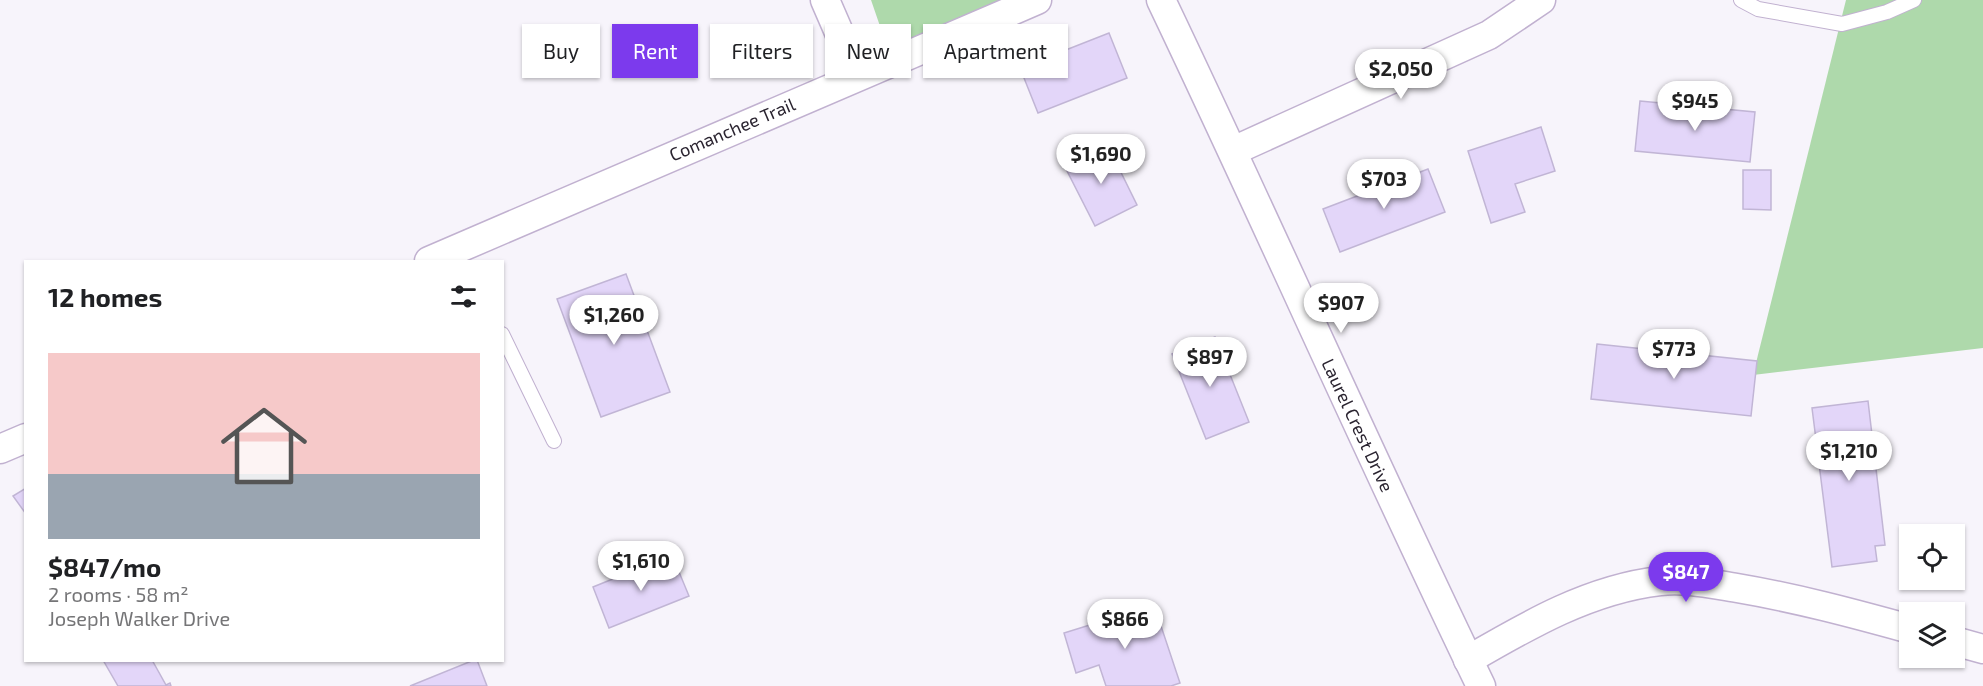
<!DOCTYPE html>
<meta charset="utf-8">
<style>
:root{--surface:#fff;--page:#f6f6f6;--text:#202124;--muted:#757577;--line:#e0e0e0;--accent:#7c3aed}
body{margin:0;font-family:"Exo 2",sans-serif;background:var(--page);color:var(--text);height:100vh;display:flex;flex-direction:column;font-size:22px;white-space:nowrap}
*{box-sizing:border-box;margin:0}
p{font-size:20px;color:var(--muted)}
.icon{flex:none;width:33px;height:33px;fill:none;stroke:currentColor;stroke-width:2;stroke-linecap:round;stroke-linejoin:round}
.map{position:relative;flex:1;overflow:hidden}
.details{position:absolute;left:24px;top:260px;width:480px;height:402px;display:flex;flex-direction:column;background:var(--surface);border-radius:0px;box-shadow:0 2px 4px #0004}
.details>*{flex:none}
.hud{position:absolute;left:522px;top:24px;width:570px;height:54px;display:flex;gap:12px}
.buttons{position:absolute;left:1899px;top:524px;display:grid;gap:12px}
.buttons a{display:grid;place-items:center;width:66px;height:66px;border-radius:0px;background:var(--surface);box-shadow:0 2px 4px #0004;font-size:30px}
.price{position:absolute;translate:-50% -51px;padding:0 14px;border-radius:21px;background:#fff;color:#222;font-size:20px;line-height:39px;filter:drop-shadow(0 2px 3px #0008)}
.price::after{content:'';position:absolute;left:50%;top:36px;width:18px;height:14px;margin-left:-9px;background:inherit;clip-path:polygon(0 0,100% 0,50% 100%)}
.price.selected{background:var(--accent);color:#fff}
ul{padding:0;list-style:none}
li{display:grid;align-content:center;gap:12px;height:318px;padding:0 24px}
li+li{border-top:2px solid var(--line)}
li span{display:grid;place-items:center;height:186px;border-radius:0px;color:#555}
li>.icon{margin-inline-start:auto}
span .icon{width:108px;height:108px;fill:#fffc;stroke-width:1}
li b{font-size:26px}
h2{display:flex;justify-content:space-between;align-items:center;height:72px;padding:0 24px;font-size:26px}
.pill{padding:0 21px;border-radius:0px;background:var(--surface);box-shadow:0 2px 4px #0004;font-size:21px;line-height:54px}
.pill.selected{background:var(--accent);color:#fff}
.map>svg:first-child{display:block}
</style>
<div class="map">
<svg width="1983" height="686" viewBox="0 0 1983 686">
<rect width="100%" height="100%" fill="#f7f4fb"/>
<g fill="#aed9ab">
<polygon points="871,0 1046,0 891,58"/>
<polygon points="1846,0 1983,0 1983,348 1753,375"/>
</g>
<g fill="#e3d6f9" stroke="#c1b5d5" stroke-width="1.5">
<polygon points="1109,33 1127,78 1038,113 1020,68"/>
<polygon points="1640,101 1755,112 1750,162 1635,151"/>
<polygon points="1541,127 1555,171 1515,184 1525,212 1491,223 1468,151"/>
<polygon points="1107,144 1137,205 1095,226 1064,165"/>
<polygon points="1428,169 1445,212 1340,252 1323,209"/>
<polygon points="1743,170 1771,170 1771,210 1743,209"/>
<polygon points="626,274 670,392 601,417 557,299"/>
<polygon points="1215,337 1249,422 1206,439 1172,354"/>
<polygon points="1597,344 1757,361 1751,416 1591,399"/>
<polygon points="1868,401 1885,545 1875,546 1877,561 1832,567 1812,408"/>
<polygon points="26,488 26,514 13,496"/>
<polygon points="672,555 689,596 609,628 593,587"/>
<polygon points="1154,605 1180,683 1171,686 1106,686 1099,665 1076,673 1064,633"/>
<polygon points="103,660 152,660 166,685 170,683 171,686 118,686"/>
<polygon points="477,660 487,686 410,686 474,660"/>
</g>
<g fill="none" stroke-linecap="round" stroke-linejoin="round">
<g stroke="#c1b1d0" stroke-width="16">
<g id="service">
<polyline points="1741,0 1758,9 1842,24 1887,12 1914,0"/>
<polyline points="502,334 554,441"/>
</g>
</g>
<g stroke="#c1b1d0" stroke-width="31">
<g id="minor">
<polyline points="825,0 858,76"/>
<path d="M1161 0C1270 228 1371 459 1481 686"/>
<polyline points="1233,151 1489,35 1541,0"/>
<polyline points="429,261 1037,0"/>
<polyline points="0,449 26,438"/>
<polyline points="1954,641 1983,649"/>
<path d="M1468 660C1528 625 1590 589 1660 581 1686 578 1711 584 1737 588 1796 598 1852 613 1910 629"/>
</g>
</g>
<use href="#service" stroke="#fff" stroke-width="14"/>
<use href="#minor" stroke="#fff" stroke-width="28"/>
</g>
<g text-anchor="middle" dominant-baseline="central" stroke-width="6" stroke-linejoin="round" paint-order="stroke">
<g font-size="18" fill="#2a2430" stroke="#fff">
<text transform="translate(732 129) rotate(-23)">Comanchee Trail</text>
<text transform="translate(1358 425) rotate(65)">Laurel Crest Drive</text>
</g>
</g>
</svg>
<div class="buttons">
<a><svg class="icon" aria-label="locate" viewBox="0 0 24 24"><circle cx="12" cy="12" r="6"/><path d="M12 2v4M12 18v4M2 12h4M18 12h4"/></svg></a>
<a><svg class="icon" aria-label="layers" viewBox="0 0 24 24"><path d="M12 4l9 5-9 5-9-5zM3 14l9 5 9-5"/></svg></a>
</div>
<b class="price" style="left:1401px;top:100px">$2,050</b>
<b class="price" style="left:1695px;top:132px">$945</b>
<b class="price" style="left:1101px;top:185px">$1,690</b>
<b class="price" style="left:1384px;top:210px">$703</b>
<b class="price" style="left:1341px;top:334px">$907</b>
<b class="price" style="left:614px;top:346px">$1,260</b>
<b class="price" style="left:1674px;top:380px">$773</b>
<b class="price" style="left:1210px;top:388px">$897</b>
<b class="price" style="left:1849px;top:482px">$1,210</b>
<b class="price" style="left:641px;top:592px">$1,610</b>
<b class="price selected" style="left:1686px;top:603px">$847</b>
<b class="price" style="left:1125px;top:650px">$866</b>
<div class="hud">
<a class="pill">Buy</a>
<a class="pill selected">Rent</a>
<a class="pill">Filters</a>
<a class="pill">New</a>
<a class="pill">Apartment</a>
</div>
<section class="details">
<h2>12 homes<svg class="icon" aria-label="filters" viewBox="0 0 24 24"><path d="M4 7h16M4 17h16"/><circle cx="9" cy="7" r="2"/><circle cx="15" cy="17" r="2"/></svg></h2>
<ul>
<li><span style="background:linear-gradient(#f6c9c9 65%,#9aa5b1 0)"><svg class="icon" aria-label="home" viewBox="0 0 24 24"><path d="M3 11l9-7 9 7M6 9v11h12V9"/></svg></span><div><b>$847/mo</b><p>2 rooms · 58 m²</p><p>Joseph Walker Drive</p></div></li>
</ul>
</section>
</div>
